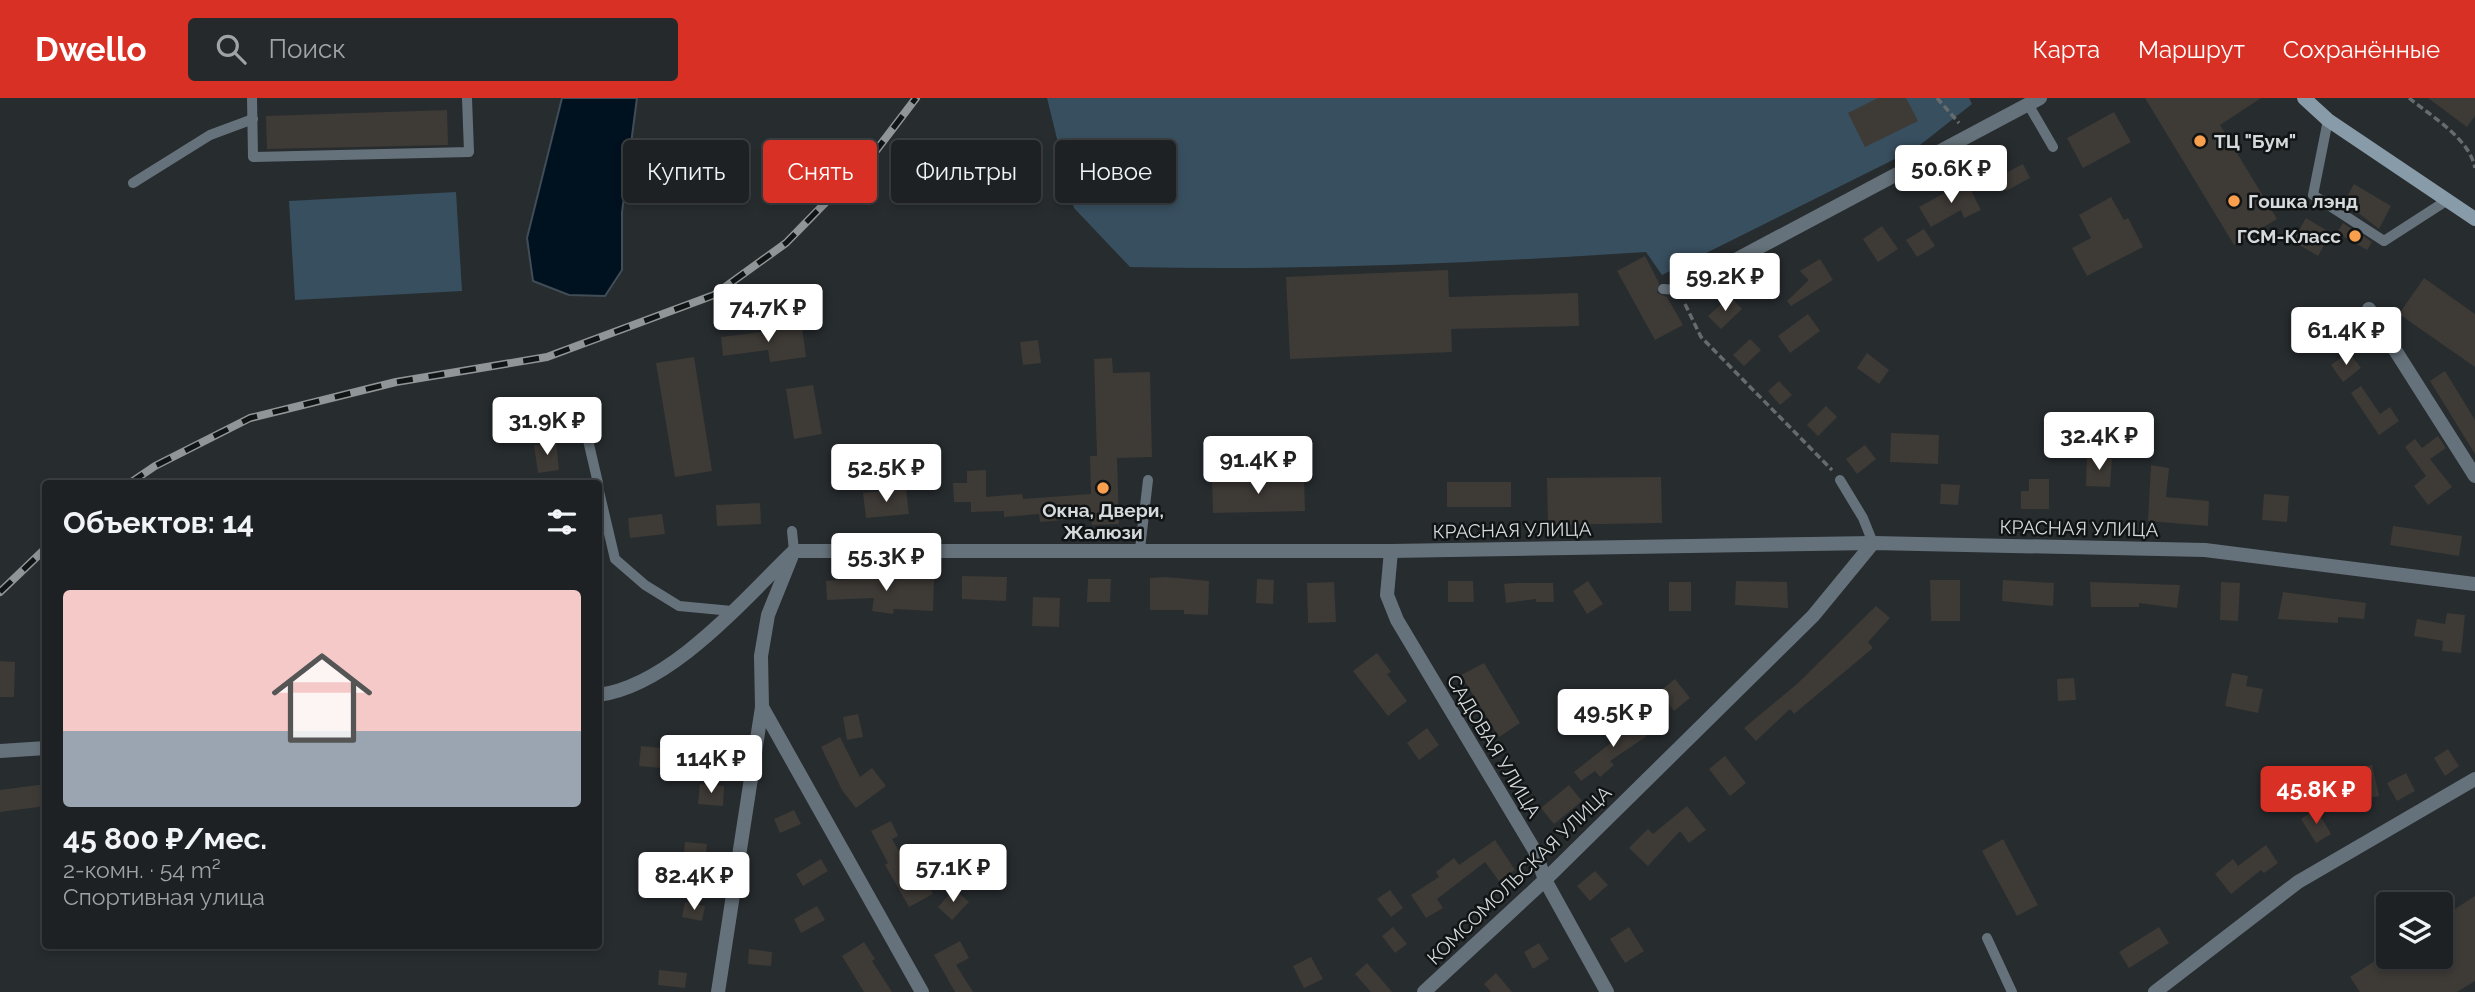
<!DOCTYPE html>
<html lang="ru">
<meta charset="utf-8">
<style>
:root{--surface:#1d2123;--page:#25292b;--text:#f1f3f6;--muted:#a0a3a6;--line:#3b3e41;--accent:#d93025}
body{margin:0;font-family:Raleway,sans-serif;background:var(--page);color:var(--text);height:100vh;display:flex;flex-direction:column;font-size:26px;white-space:nowrap}
*{box-sizing:border-box;margin:0}
p{font-size:23px;color:var(--muted)}
.icon{flex:none;width:38px;height:38px;fill:none;stroke:currentColor;stroke-width:2;stroke-linecap:round;stroke-linejoin:round}
.map{position:relative;flex:1;overflow:hidden}
.sheet{position:absolute;left:42px;top:382px;width:560px;height:469px;display:flex;flex-direction:column;background:var(--surface);border-radius:7px;box-shadow:0 4px 10px #0003,0 0 0 2px var(--line)}
.sheet>*{flex:none}
.top-card{position:absolute;left:623px;top:42px;width:665px;height:63px;display:flex;gap:14px}
.tools{position:absolute;left:2376px;top:794px;display:grid;gap:14px}
.tools a{display:grid;place-items:center;width:77px;height:77px;border-radius:7px;background:var(--surface);box-shadow:0 4px 10px #0003,0 0 0 2px var(--line);font-size:35px}
.price{position:absolute;translate:-50% -60px;padding:0 16px;border-radius:7px;background:#fff;color:#222;font-size:23px;line-height:46px;filter:drop-shadow(0 2px 4px #0008)}
.price::after{content:'';position:absolute;left:50%;top:42px;width:21px;height:16px;margin-left:-10px;background:inherit;clip-path:polygon(0 0,100% 0,50% 100%)}
.price.current{background:var(--accent);color:#fff}
ul{padding:0;list-style:none}
li{display:grid;align-content:center;gap:14px;height:371px;padding:0 21px}
li+li{border-top:2px solid var(--line)}
li span{display:grid;place-items:center;height:217px;border-radius:7px;color:#555}
li>.icon{margin-inline-start:auto}
span .icon{width:126px;height:126px;fill:#fffc;stroke-width:1}
li b{font-size:30px}
h2{display:flex;justify-content:space-between;align-items:center;height:84px;padding:0 21px;font-size:30px}
.tag{padding:0 24px;border-radius:7px;background:var(--surface);box-shadow:0 4px 10px #0003,0 0 0 2px var(--line);font-size:24px;line-height:63px}
.tag.current{background:var(--accent);color:#fff}
header{display:flex;align-items:center;gap:42px;box-sizing:border-box;height:98px;padding:0 35px;background:var(--accent);color:#fff}
header strong{font-size:33px}
nav{display:flex;gap:38px;margin-inline-start:auto;font-size:24px}
.search{width:490px;height:63px;background:var(--page);display:flex;align-items:center;gap:18px;box-sizing:border-box;padding:0 24px;border-radius:7px;color:var(--muted);font-size:26px}
.map>svg:first-child{display:block}
</style>
<header>
<strong>Dwello</strong>
<div class="search"><svg class="icon" aria-label="search" viewBox="0 0 24 24"><circle cx="10" cy="10" r="6"/><path d="M15 15l6 6"/></svg>Поиск</div>
<nav><a>Карта</a><a>Маршрут</a><a>Сохранённые</a></nav>
</header>
<div class="map">
<svg width="2475" height="894" viewBox="0 0 2475 894">
<rect width="100%" height="100%" fill="#272c2f"/>
<g fill="#384f5f">
<path d="M1047 0H1969L1972 6 1915 51 1662 177 1646 154C1474 165 1302 173 1130 169L1074 110Z"/>
<polygon points="456,94 462,193 295,202 289,103"/>
</g>
<polygon fill="#00111f" stroke="#404d57" stroke-width="2" points="562,0 637,0 622,114 622,172 605,198 569,197 533,183 527,140"/>
<g fill="#3e3a36">
<polygon points="1878,0 1906,0 1918,23 1865,49 1848,15"/>
<polygon points="2145,0 2261,0 2220,27 2277,121 2234,147"/>
<polygon points="2428,0 2475,0 2475,18 2467,29"/>
<polygon points="447,12 448,47 267,51 266,18"/>
<polygon points="2114,14 2131,44 2083,70 2067,40"/>
<polygon points="2023,66 2030,80 2006,93 1998,79"/>
<polygon points="1966,83 1981,112 1964,120 1961,112 1931,129 1919,109"/>
<polygon points="2354,86 2391,108 2379,131 2344,104"/>
<polygon points="2111,99 2124,122 2128,120 2143,149 2087,178 2072,150 2091,140 2079,117"/>
<polygon points="2306,120 2331,135 2318,158 2293,143"/>
<polygon points="2343,125 2372,144 2367,152 2337,135"/>
<polygon points="1882,128 1898,151 1878,164 1863,141"/>
<polygon points="1924,131 1935,148 1917,159 1906,142"/>
<polygon points="1645,158 1659,185 1657,195 1667,199 1683,227 1655,242 1617,173"/>
<polygon points="1820,161 1833,182 1791,208 1787,203 1809,182 1800,173"/>
<polygon points="1448,172 1449,199 1578,195 1579,228 1451,231 1452,254 1290,261 1286,179"/>
<polygon points="2424,180 2475,216 2475,269 2399,216"/>
<polygon points="1730,198 1742,211 1721,231 1708,218"/>
<polygon points="1808,216 1820,233 1790,255 1778,238"/>
<polygon points="802,229 806,259 770,264 768,252 723,258 721,239"/>
<polygon points="1750,241 1761,252 1744,268 1733,257"/>
<polygon points="1038,242 1041,265 1023,267 1020,244"/>
<polygon points="2349,254 2361,270 2343,284 2331,267"/>
<polygon points="1867,255 1889,272 1879,286 1857,270"/>
<polygon points="694,259 712,373 675,379 656,265"/>
<polygon points="1112,260 1113,275 1150,274 1152,359 1117,360 1119,426 1092,427 1089,414 1063,413 1063,422 1040,424 1039,416 1004,419 1004,413 971,414 971,404 954,404 953,385 967,385 967,373 986,372 986,399 1022,396 1023,401 1091,396 1090,358 1097,358 1094,261"/>
<polygon points="2445,273 2475,322 2475,356 2430,283"/>
<polygon points="1779,283 1792,297 1780,307 1768,293"/>
<polygon points="813,287 822,336 794,341 786,291"/>
<polygon points="2361,288 2380,316 2390,309 2399,323 2379,337 2351,295"/>
<polygon points="1826,308 1837,319 1818,338 1807,327"/>
<polygon points="1891,335 1939,337 1938,366 1890,364"/>
<polygon points="2438,338 2446,350 2430,361 2452,389 2428,407 2414,388 2426,378 2405,349 2415,341 2422,350"/>
<polygon points="556,344 559,372 538,375 534,347"/>
<polygon points="1865,347 1876,361 1857,376 1846,361"/>
<polygon points="2087,359 2112,361 2110,389 2086,388"/>
<polygon points="2151,367 2169,370 2166,399 2209,403 2208,428 2148,423"/>
<polygon points="1661,379 1662,425 1548,427 1547,380"/>
<polygon points="1304,381 1305,413 1213,415 1212,382"/>
<polygon points="2029,381 2049,381 2049,411 2021,411 2021,393 2029,393"/>
<rect x="1447" y="384" width="64" height="25"/>
<polygon points="1941,386 1960,387 1958,407 1940,406"/>
<polygon points="906,391 909,416 866,420 863,395"/>
<polygon points="2264,396 2289,398 2287,424 2262,422"/>
<polygon points="760,405 761,426 717,428 716,407"/>
<polygon points="662,416 665,436 630,440 628,420"/>
<polygon points="2393,428 2462,438 2459,458 2390,447"/>
<polygon points="962,478 1007,479 1006,503 962,501"/>
<polygon points="876,479 934,481 933,513 894,511 893,516 872,513 874,500 827,502 826,483"/>
<polygon points="1166,479 1209,483 1208,517 1184,516 1184,512 1150,512 1150,480"/>
<polygon points="1088,481 1111,481 1110,504 1087,504"/>
<polygon points="1257,481 1274,482 1273,506 1256,505"/>
<polygon points="1930,482 1960,482 1960,523 1931,523"/>
<polygon points="2003,482 2054,485 2053,508 2002,503"/>
<polygon points="1448,483 1473,483 1474,504 1448,504"/>
<polygon points="1588,483 1603,506 1587,516 1573,493"/>
<polygon points="1736,483 1787,484 1788,510 1735,507"/>
<polygon points="1334,484 1336,524 1308,525 1307,485"/>
<rect x="1669" y="484" width="22" height="29"/>
<polygon points="2090,484 2180,487 2177,510 2139,505 2139,509 2091,509"/>
<polygon points="2221,484 2240,485 2238,523 2220,522"/>
<polygon points="1515,485 1553,485 1554,504 1536,504 1536,501 1506,505 1504,486"/>
<polygon points="2283,494 2366,505 2364,521 2338,519 2338,525 2278,521"/>
<polygon points="1033,499 1060,500 1059,529 1032,528"/>
<polygon points="1876,508 1890,520 1868,544 1873,550 1794,616 1790,611 1756,643 1744,630 1797,586"/>
<polygon points="2447,515 2465,517 2461,555 2442,553 2443,543 2414,538 2417,521 2445,526"/>
<polygon points="1377,555 1391,574 1387,576 1407,603 1388,618 1353,573"/>
<polygon points="0,563 15,564 14,599 0,599"/>
<polygon points="1484,565 1520,625 1499,639 1461,577"/>
<polygon points="2232,575 2248,578 2246,588 2263,591 2258,615 2225,608"/>
<polygon points="2074,580 2076,602 2058,603 2057,581"/>
<polygon points="1675,581 1690,600 1674,613 1659,594"/>
<polygon points="858,616 863,639 847,642 843,619"/>
<polygon points="1633,617 1647,638 1610,663 1614,667 1600,679 1595,673 1581,683 1574,674 1617,640 1612,632"/>
<polygon points="1427,630 1439,647 1419,662 1407,645"/>
<polygon points="840,639 860,679 872,670 886,688 856,710 842,692 821,649"/>
<polygon points="641,648 661,650 660,670 639,668"/>
<polygon points="2448,651 2459,668 2445,678 2434,660"/>
<polygon points="1725,658 1746,685 1730,698 1709,671"/>
<polygon points="2372,667 2379,698 2355,703 2349,672"/>
<polygon points="2406,675 2415,693 2397,703 2387,685"/>
<polygon points="46,686 46,708 0,714 0,692"/>
<polygon points="700,686 724,688 723,708 698,706"/>
<polygon points="1569,687 1582,703 1554,726 1541,710"/>
<polygon points="1687,708 1706,732 1689,745 1680,733 1648,768 1629,750 1648,731 1653,736"/>
<polygon points="2316,711 2331,736 2316,745 2301,721"/>
<polygon points="794,712 801,726 780,735 774,721"/>
<polygon points="891,723 898,738 892,741 916,782 923,778 933,796 909,809 885,767 888,765 871,733"/>
<polygon points="2003,741 2038,807 2017,818 1982,753"/>
<polygon points="1495,742 1515,772 1499,783 1485,764 1437,801 1443,810 1426,820 1411,797 1439,779 1436,774 1454,760 1459,767"/>
<polygon points="685,744 707,746 705,765 683,763"/>
<polygon points="2266,747 2278,765 2264,775 2261,772 2231,796 2215,776 2233,761 2238,768"/>
<polygon points="821,761 828,773 803,788 796,776"/>
<polygon points="1595,773 1608,787 1590,803 1577,788"/>
<polygon points="954,791 969,804 952,822 938,809"/>
<polygon points="1390,792 1403,810 1391,819 1377,801"/>
<polygon points="2475,798 2475,883 2457,894 2360,894 2350,879 2381,859 2441,859 2441,820"/>
<polygon points="685,804 705,808 702,823 682,819"/>
<polygon points="817,808 825,822 801,835 794,821"/>
<polygon points="1393,829 1407,846 1395,855 1382,838"/>
<polygon points="1629,829 1644,853 1625,865 1610,841"/>
<polygon points="2159,829 2169,845 2129,870 2119,854"/>
<polygon points="960,843 969,860 956,867 973,894 955,894 934,857"/>
<polygon points="864,844 875,861 872,863 892,894 864,894 842,858"/>
<polygon points="1539,845 1549,861 1533,871 1524,854"/>
<polygon points="749,851 772,854 771,868 748,866"/>
<polygon points="1311,859 1323,881 1304,890 1293,868"/>
<polygon points="1367,865 1392,894 1371,894 1355,876"/>
<polygon points="659,872 687,875 685,890 658,887"/>
<polygon points="1496,875 1512,894 1491,894 1484,886"/>
</g>
<g fill="none" stroke-linecap="round" stroke-linejoin="round">
<g stroke="#666b6e" stroke-width="3.5" stroke-dasharray="7 3.5" stroke-linecap="butt">
<polyline points="1937,0 1959,25"/>
<path d="M2409 0C2431 18 2470 41 2475 70"/>
<polyline points="1685,206 1701,239 1832,372"/>
</g>
<g stroke="#66727b" stroke-width="10">
<polyline points="252,0 253,59 469,54 467,0"/>
<polyline points="2028,6 2053,49"/>
<polyline points="2328,22 2313,97 2384,143 2446,103"/>
<polyline points="133,85 210,37 253,21"/>
<polyline points="1663,191 1679,192"/>
<polyline points="584,325 598,385"/>
<polyline points="1840,382 1863,420 1873,445"/>
<polyline points="598,389 615,461 645,487 679,508 732,513"/>
<polyline points="792,433 794,453"/>
<polyline points="1140,451 1148,382"/>
<polyline points="1987,840 2012,894"/>
</g>
<g stroke="#66727b" stroke-width="14">
<polyline points="1679,192 2040,0"/>
<polyline points="2369,211 2475,378"/>
<polyline points="1391,453 1387,497 1397,522 1535,753 1545,782 1607,894"/>
<polyline points="791,460 768,517 761,558 762,609 922,894"/>
<path d="M598 597C671 588 744 501 794 453H1391L1873 445 2205 452 2475 486"/>
<polyline points="0,653 46,650"/>
<polyline points="718,894 762,609"/>
<polyline points="1424,894 1545,782 1813,518 1873,445"/>
<polyline points="2155,894 2298,784 2475,681"/>
</g>
<polyline stroke="#889ba8" stroke-width="14" points="2304,0 2328,22 2475,121"/>
<g stroke="#909597" stroke-width="8">
<g id="rail">
<polyline points="130,385 155,368 250,320 396,284 547,259 714,197 786,145 875,54 916,0"/>
<polyline points="0,494 46,450"/>
</g>
</g>
<use href="#rail" stroke="#111415" stroke-width="5" stroke-dasharray="16" stroke-linecap="butt"/>
</g>
<g fill="#fa9f4e" stroke="#111415" stroke-width="2.5">
<circle cx="2200" cy="43" r="7"/>
<circle cx="2234" cy="103" r="7"/>
<circle cx="2355" cy="138" r="7"/>
<circle cx="1103" cy="390" r="7"/>
</g>
<g text-anchor="middle" dominant-baseline="central" stroke-width="5" stroke-linejoin="round" paint-order="stroke">
<g font-size="19" font-weight="bold" fill="#d5d9db" stroke="#111415" text-anchor="start">
<text x="2214" y="43">ТЦ "Бум"</text>
<text x="2248" y="103">Гошка лэнд</text>
<text x="2341" y="138" text-anchor="end">ГСМ-Класс</text>
<text x="1103" y="412" text-anchor="middle">Окна, Двери,<tspan x="1103" dy="22">Жалюзи</tspan></text>
</g>
<g font-size="19" fill="#d5d9db" stroke="#111415">
<text transform="translate(2079 430) rotate(1)">КРАСНАЯ УЛИЦА</text>
<text transform="translate(1512 432) rotate(-1)">КРАСНАЯ УЛИЦА</text>
<text transform="translate(1494 648) rotate(59)">САДОВАЯ УЛИЦА</text>
<text transform="translate(1519 777) rotate(-44)">КОМСОМОЛЬСКАЯ УЛИЦА</text>
</g>
</g>
</svg>
<div class="tools">
<a><svg class="icon" aria-label="layers" viewBox="0 0 24 24"><path d="M12 4l9 5-9 5-9-5zM3 14l9 5 9-5"/></svg></a>
</div>
<b class="price" style="left:1951px;top:107px">50.6K ₽</b>
<b class="price" style="left:1725px;top:215px">59.2K ₽</b>
<b class="price" style="left:768px;top:246px">74.7K ₽</b>
<b class="price" style="left:2346px;top:269px">61.4K ₽</b>
<b class="price" style="left:547px;top:359px">31.9K ₽</b>
<b class="price" style="left:2099px;top:374px">32.4K ₽</b>
<b class="price" style="left:1258px;top:398px">91.4K ₽</b>
<b class="price" style="left:886px;top:406px">52.5K ₽</b>
<b class="price" style="left:886px;top:495px">55.3K ₽</b>
<b class="price" style="left:1613px;top:651px">49.5K ₽</b>
<b class="price" style="left:711px;top:697px">114K ₽</b>
<b class="price current" style="left:2316px;top:728px">45.8K ₽</b>
<b class="price" style="left:953px;top:806px">57.1K ₽</b>
<b class="price" style="left:694px;top:814px">82.4K ₽</b>
<div class="top-card">
<a class="tag">Купить</a>
<a class="tag current">Снять</a>
<a class="tag">Фильтры</a>
<a class="tag">Новое</a>
</div>
<section class="sheet">
<h2>Объектов: 14<svg class="icon" aria-label="filters" viewBox="0 0 24 24"><path d="M4 7h16M4 17h16"/><circle cx="9" cy="7" r="2"/><circle cx="15" cy="17" r="2"/></svg></h2>
<ul>
<li><span style="background:linear-gradient(#f6c9c9 65%,#9aa5b1 0)"><svg class="icon" aria-label="home" viewBox="0 0 24 24"><path d="M3 11l9-7 9 7M6 9v11h12V9"/></svg></span><div><b>45 800 ₽/мес.</b><p>2-комн. · 54 m²</p><p>Спортивная улица</p></div></li>
</ul>
</section>
</div>
